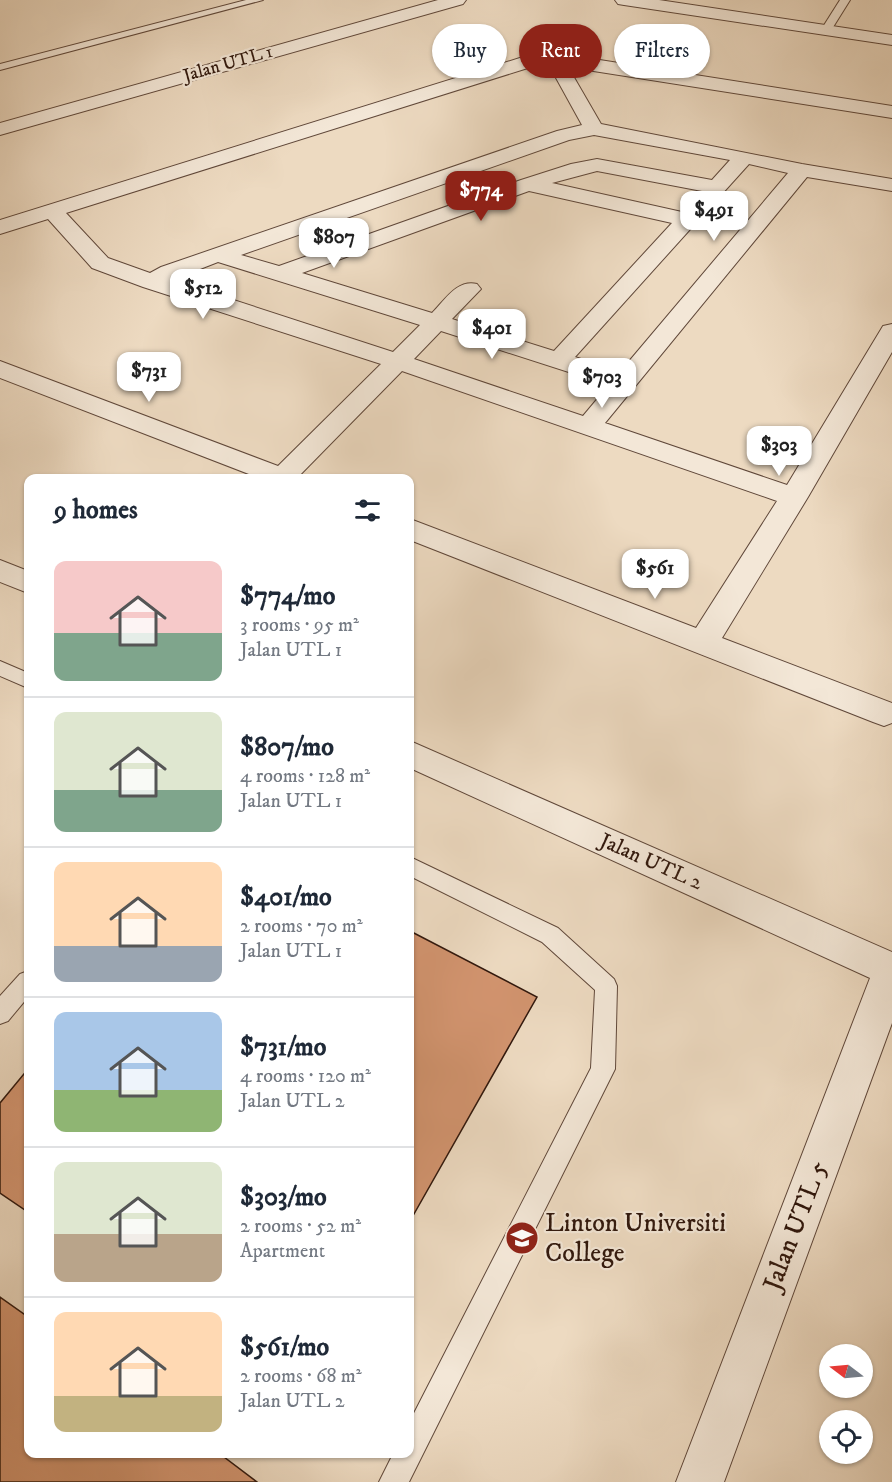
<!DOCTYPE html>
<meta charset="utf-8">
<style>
:root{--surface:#fff;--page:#f6f6f7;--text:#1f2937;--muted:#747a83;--line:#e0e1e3;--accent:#8f2418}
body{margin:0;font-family:"IM FELL DW Pica",serif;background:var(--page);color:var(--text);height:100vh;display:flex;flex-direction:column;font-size:22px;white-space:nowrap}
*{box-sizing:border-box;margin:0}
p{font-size:20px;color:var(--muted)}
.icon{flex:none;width:33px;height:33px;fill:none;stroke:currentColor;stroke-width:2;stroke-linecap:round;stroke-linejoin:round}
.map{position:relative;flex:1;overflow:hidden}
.details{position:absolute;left:24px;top:474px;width:390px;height:984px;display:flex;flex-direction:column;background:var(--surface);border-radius:12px;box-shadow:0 2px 4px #0004}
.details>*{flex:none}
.top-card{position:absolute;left:432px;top:24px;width:369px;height:54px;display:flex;gap:12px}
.needle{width:39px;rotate:286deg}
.buttons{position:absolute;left:819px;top:1344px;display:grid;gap:12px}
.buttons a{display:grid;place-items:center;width:54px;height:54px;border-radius:50%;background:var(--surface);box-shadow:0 2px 4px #0004;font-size:30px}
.price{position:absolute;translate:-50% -51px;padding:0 14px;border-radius:12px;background:#fff;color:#222;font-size:20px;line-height:39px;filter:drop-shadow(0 2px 3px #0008)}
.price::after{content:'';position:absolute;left:50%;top:36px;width:18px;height:14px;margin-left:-9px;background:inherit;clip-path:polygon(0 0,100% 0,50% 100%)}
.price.selected{background:var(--accent);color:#fff}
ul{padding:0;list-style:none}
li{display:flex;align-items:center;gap:18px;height:150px;padding:0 30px}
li+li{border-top:2px solid var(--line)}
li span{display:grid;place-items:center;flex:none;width:168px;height:120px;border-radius:12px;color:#555}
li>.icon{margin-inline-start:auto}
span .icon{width:72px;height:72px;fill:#fffc;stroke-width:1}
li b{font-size:26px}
h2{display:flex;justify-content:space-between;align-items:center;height:72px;padding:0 30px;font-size:26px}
.tag{padding:0 21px;border-radius:27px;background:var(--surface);box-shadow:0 2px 4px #0004;font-size:21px;line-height:54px}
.tag.selected{background:var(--accent);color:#fff}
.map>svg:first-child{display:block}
</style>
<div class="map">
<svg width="892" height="1482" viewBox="0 0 892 1482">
<rect width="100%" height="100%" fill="#eddac1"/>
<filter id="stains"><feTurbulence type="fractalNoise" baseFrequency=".00333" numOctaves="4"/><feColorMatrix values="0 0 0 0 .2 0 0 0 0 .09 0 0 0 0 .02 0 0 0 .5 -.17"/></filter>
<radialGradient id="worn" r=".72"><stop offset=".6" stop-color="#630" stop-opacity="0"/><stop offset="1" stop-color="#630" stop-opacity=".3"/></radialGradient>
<g fill="#d2946f" stroke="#31180d" stroke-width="1.5">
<polygon points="410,931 537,997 410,1221"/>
<polygon points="28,1069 28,1212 0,1193 0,1103"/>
<polygon points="0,1297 28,1317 28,1454 220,1454 257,1482 0,1482"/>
</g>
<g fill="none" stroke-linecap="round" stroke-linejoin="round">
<g stroke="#60483a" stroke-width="2">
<g id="lane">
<polygon points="246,0 263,0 0,70 0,64"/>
<polygon points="840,0 850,0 830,32 822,32 821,30"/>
<polygon points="0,661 28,673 28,688 0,676"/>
<polygon points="410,857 558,928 614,979 617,986 615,1069 409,1482 379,1482 393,1454 410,1454 410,1421 591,1068 595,990 542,942 410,876"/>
<polygon points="28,971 28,997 8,1021 0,1024 0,996 20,974"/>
</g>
</g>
<g stroke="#60483a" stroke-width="2">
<g id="street">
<polygon points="438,0 466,0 463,4 0,135 0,123"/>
<polygon points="615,0 659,0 892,35 892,45 624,5 618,4"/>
<path d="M555 53 892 106V118L568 67 601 124 802 164 892 179V191L807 177 605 423 787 485 880 331 883 326 892 324V352L808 497 722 638 892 703V723L884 726 873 722 410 540V519L696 628 777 501 402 371 297 478H259L0 378V361L278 466 381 364 143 287 92 268 48 219 0 234V220L523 57ZM531 67H550L582 125 557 131 161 267 150 273 108 258 66 213ZM594 135 730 160 712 180 597 159 571 164 521 180 279 266 241 255 569 140ZM749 164 788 173 620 372 575 357ZM597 171 702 191 682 212 552 183ZM529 191 672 223 554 351 452 319 481 289 477 284C457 279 445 300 432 313L302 273ZM218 262 420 325 393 352 172 280ZM441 331 609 385 583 416 414 359Z"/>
<polygon points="0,560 28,571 28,593 0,582"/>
<polygon points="410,741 892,952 892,1023 724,1482 676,1482 870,978 410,768"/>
</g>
</g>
<use href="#lane" fill="#f3e7d7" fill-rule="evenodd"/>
<use href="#street" fill="#f3e7d7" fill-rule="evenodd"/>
</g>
<defs>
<g id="university-disc" transform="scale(1.725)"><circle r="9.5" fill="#8f2418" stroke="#f3e7d7"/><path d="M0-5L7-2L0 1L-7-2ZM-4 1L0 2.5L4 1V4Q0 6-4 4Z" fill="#fff"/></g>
</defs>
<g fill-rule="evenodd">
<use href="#university-disc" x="522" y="1238"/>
</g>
<g text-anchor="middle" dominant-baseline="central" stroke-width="4.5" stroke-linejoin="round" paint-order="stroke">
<g font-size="18" fill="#31180d" stroke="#f3e7d7">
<text transform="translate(228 64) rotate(-16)">Jalan UTL 1</text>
</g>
<g font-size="21" fill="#31180d" stroke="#f3e7d7">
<text transform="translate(651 862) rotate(24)">Jalan UTL 2</text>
</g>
<g font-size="26" fill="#31180d" stroke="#f3e7d7" text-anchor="start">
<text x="545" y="1223">Linton Universiti<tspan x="545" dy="30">College</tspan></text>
</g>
<g font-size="26" fill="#31180d" stroke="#f3e7d7">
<text transform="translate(796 1226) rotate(-69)">Jalan UTL 5</text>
</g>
</g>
<rect width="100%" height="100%" filter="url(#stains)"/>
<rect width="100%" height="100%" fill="url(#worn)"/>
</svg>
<div class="buttons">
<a><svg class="needle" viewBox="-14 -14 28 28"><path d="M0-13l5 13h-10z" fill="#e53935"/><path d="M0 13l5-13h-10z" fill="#747a83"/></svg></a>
<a><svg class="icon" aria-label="locate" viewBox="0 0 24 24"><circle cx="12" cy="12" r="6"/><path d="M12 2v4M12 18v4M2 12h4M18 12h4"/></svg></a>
</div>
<b class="price selected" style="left:481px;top:222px">$774</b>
<b class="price" style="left:714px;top:242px">$491</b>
<b class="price" style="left:334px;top:269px">$807</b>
<b class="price" style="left:203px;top:320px">$512</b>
<b class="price" style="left:492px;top:360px">$401</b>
<b class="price" style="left:149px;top:403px">$731</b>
<b class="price" style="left:602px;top:409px">$703</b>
<b class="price" style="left:779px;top:477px">$303</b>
<b class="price" style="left:655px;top:600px">$561</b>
<div class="top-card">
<a class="tag">Buy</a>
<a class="tag selected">Rent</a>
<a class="tag">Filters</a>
</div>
<section class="details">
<h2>9 homes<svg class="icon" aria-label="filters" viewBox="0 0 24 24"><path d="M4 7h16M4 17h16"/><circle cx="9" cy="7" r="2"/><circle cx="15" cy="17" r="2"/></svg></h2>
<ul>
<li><span style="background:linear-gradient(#f6c9c9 60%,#7fa58c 0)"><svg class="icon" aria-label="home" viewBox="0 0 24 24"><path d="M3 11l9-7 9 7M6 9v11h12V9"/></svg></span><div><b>$774/mo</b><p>3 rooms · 95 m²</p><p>Jalan UTL 1</p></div></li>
<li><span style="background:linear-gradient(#dfe7d0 65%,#7fa58c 0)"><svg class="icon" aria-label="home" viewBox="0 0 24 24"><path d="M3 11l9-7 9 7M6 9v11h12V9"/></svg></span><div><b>$807/mo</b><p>4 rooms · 128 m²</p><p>Jalan UTL 1</p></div></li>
<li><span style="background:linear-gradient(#ffd9b3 70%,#9aa5b1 0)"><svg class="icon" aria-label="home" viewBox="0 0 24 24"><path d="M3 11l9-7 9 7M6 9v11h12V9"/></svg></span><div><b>$401/mo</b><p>2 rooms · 70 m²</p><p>Jalan UTL 1</p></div></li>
<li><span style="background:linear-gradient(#a9c7e8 65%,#8fb573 0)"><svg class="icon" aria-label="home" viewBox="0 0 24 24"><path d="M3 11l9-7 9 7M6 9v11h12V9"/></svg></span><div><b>$731/mo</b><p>4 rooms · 120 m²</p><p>Jalan UTL 2</p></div></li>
<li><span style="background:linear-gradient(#dfe7d0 60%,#b9a48a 0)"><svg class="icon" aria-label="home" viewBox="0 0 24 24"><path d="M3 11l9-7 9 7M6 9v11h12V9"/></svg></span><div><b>$303/mo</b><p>2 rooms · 52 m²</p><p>Apartment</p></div></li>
<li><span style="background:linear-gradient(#ffd9b3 70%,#c2b280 0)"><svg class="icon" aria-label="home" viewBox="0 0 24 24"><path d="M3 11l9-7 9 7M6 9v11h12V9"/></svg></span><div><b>$561/mo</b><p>2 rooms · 68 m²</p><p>Jalan UTL 2</p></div></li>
</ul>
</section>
</div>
